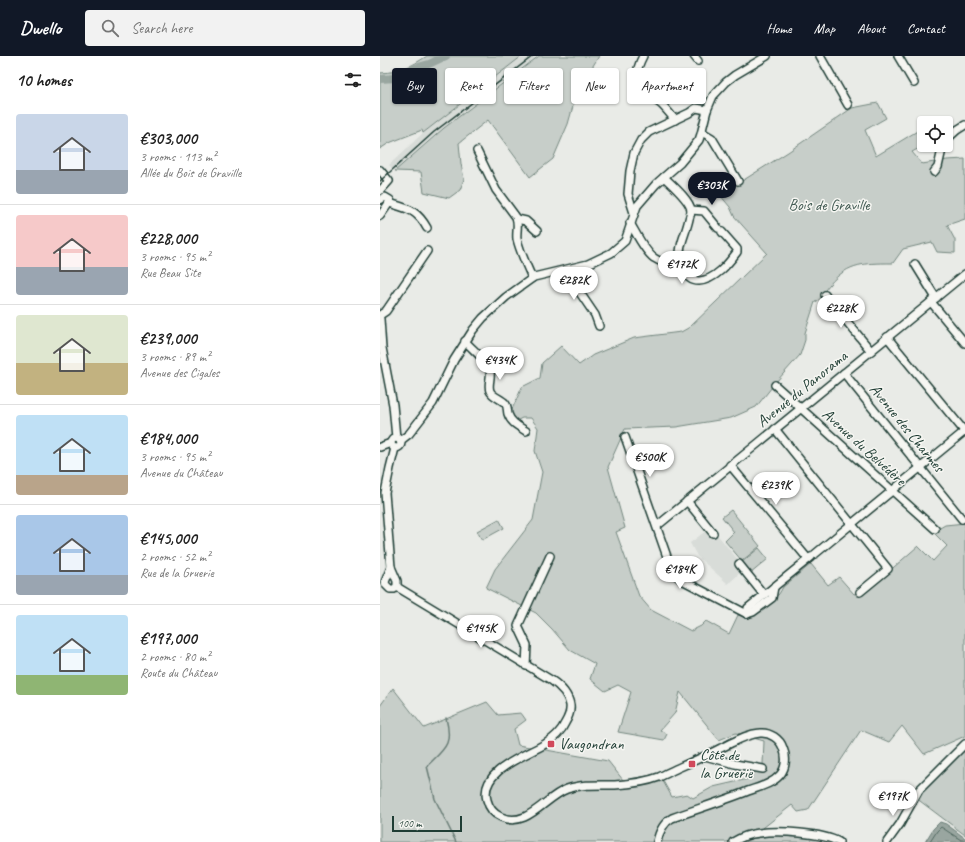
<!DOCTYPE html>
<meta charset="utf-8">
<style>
:root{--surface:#fff;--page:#f2f2f2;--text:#222;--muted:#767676;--line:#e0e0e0;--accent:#111827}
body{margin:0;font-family:Caveat,sans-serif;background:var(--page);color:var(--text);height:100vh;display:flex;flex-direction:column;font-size:15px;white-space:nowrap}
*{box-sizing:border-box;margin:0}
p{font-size:13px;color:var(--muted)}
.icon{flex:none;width:22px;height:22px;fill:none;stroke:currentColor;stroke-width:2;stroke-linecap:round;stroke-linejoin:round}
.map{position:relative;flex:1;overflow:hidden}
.panel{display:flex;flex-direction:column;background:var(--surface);width:380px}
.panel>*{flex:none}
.guide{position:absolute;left:12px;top:12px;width:380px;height:36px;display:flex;gap:8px}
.fabs{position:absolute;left:537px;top:60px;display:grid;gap:8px}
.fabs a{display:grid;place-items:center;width:36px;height:36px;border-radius:4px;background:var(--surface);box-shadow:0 1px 3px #0004;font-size:20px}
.scale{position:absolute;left:12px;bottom:10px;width:70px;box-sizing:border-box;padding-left:4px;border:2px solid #1f3d34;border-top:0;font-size:11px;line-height:14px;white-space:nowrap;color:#1f3d34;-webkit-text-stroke:3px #f6f6f2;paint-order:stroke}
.price{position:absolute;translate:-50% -34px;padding:0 9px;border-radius:14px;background:#fff;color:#222;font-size:13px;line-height:26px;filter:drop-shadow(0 1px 2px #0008)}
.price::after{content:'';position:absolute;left:50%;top:24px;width:12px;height:9px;margin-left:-6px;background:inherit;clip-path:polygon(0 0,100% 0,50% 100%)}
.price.active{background:var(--accent);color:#fff}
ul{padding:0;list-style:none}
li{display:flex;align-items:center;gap:12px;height:100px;padding:0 16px}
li+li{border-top:1px solid var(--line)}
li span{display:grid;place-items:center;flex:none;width:112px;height:80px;border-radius:4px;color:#555}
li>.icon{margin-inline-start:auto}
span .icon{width:48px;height:48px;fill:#fffc;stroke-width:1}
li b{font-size:17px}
h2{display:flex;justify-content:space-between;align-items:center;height:48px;padding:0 16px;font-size:17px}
.tag{padding:0 14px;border-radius:4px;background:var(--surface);box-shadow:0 1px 3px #0004;font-size:14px;line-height:36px}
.tag.active{background:var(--accent);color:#fff}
header{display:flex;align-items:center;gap:24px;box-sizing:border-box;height:56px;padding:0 20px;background:var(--accent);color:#fff}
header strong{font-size:19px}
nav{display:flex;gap:22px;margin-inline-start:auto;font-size:14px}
.search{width:280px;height:36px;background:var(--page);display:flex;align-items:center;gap:10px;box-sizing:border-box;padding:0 14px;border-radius:4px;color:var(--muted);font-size:15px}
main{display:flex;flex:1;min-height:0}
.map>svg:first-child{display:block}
</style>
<header>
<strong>Dwello</strong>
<div class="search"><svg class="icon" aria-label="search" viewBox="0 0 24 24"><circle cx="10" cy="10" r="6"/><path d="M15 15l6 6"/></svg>Search here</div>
<nav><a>Home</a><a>Map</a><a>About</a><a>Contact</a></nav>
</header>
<main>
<section class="panel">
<h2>10 homes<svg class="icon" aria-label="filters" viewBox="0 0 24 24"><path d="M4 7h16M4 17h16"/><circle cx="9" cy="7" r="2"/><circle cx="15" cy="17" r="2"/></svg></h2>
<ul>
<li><span style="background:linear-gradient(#c9d6e8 70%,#9aa5b1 0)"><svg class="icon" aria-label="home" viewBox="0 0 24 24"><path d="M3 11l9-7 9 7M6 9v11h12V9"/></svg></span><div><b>€303,000</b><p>3 rooms · 113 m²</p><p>Allée du Bois de Graville</p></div></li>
<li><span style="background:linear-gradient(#f6c9c9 65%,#9aa5b1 0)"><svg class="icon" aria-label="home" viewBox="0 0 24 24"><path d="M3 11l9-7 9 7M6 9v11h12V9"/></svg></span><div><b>€228,000</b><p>3 rooms · 95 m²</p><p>Rue Beau Site</p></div></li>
<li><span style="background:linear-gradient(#dfe7d0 60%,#c2b280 0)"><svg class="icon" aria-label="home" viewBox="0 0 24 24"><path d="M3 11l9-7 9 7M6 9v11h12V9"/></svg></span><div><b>€239,000</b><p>3 rooms · 89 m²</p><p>Avenue des Cigales</p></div></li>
<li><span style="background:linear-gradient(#bfe0f5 75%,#b9a48a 0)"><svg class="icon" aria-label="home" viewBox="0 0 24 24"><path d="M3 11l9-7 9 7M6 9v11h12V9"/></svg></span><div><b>€184,000</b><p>3 rooms · 95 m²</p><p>Avenue du Château</p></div></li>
<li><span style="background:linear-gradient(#a9c7e8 75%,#9aa5b1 0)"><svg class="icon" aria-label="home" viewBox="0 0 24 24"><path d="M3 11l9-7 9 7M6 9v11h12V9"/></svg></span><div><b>€145,000</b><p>2 rooms · 52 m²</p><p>Rue de la Gruerie</p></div></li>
<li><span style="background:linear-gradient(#bfe0f5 75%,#8fb573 0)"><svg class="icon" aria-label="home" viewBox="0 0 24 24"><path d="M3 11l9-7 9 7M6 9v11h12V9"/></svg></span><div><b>€197,000</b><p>2 rooms · 80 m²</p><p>Route du Château</p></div></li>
</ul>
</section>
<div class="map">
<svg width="585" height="786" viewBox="0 0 585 786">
<rect width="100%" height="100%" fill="#e9ebe7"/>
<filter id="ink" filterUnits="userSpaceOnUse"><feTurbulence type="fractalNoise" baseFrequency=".025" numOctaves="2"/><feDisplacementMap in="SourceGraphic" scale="8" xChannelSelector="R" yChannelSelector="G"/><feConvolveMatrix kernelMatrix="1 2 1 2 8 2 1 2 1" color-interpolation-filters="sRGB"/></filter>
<g filter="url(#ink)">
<g fill="#d8dcd8">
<polygon points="142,0 159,0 64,72 15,115 9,109 43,77"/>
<polygon points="327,474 335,476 359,505 355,509 361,516 348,528 317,500 310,487"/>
</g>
<g fill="#c7cec9" stroke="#73867e">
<path d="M47 0H142L43 77 42 74 9 87 0 93V17C21 16 30 11 47 0Z"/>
<polygon points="159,0 219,0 197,36 188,68 173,103 150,121 108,64 79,87 81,108 84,123 80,134 69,142 44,136 41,116 15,115 64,72"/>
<path d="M498 47 506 62 485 74 496 100 544 71 545 89 532 96 542 108 567 104 585 103V163L567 169 575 184V197L557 196 552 186 523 193 513 207C481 207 466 207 445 234 442 238 441 244 435 246L425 277V284L420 299 396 326 376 351 351 362 296 371 245 373 228 411 245 472 236 476 259 540 271 554 311 575 321 570 326 565 349 578 358 559 369 562 399 538 403 531 431 508 448 529 459 521 474 538 480 536 482 539 538 490 553 505 567 490 553 476 565 469 585 467V680L544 698 522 670 509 686 481 674 428 754 418 756 412 749 369 783 396 779 438 782 441 786H0V650L13 632 44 672 107 646 118 659 141 657 146 664 134 673 138 689 228 705 243 724 279 718 292 741 307 738 313 742 333 731 368 723 383 708 384 685 356 677 339 684 300 636 295 657 280 674 287 678 284 684 238 676 251 636 238 629 225 635 210 623 215 608 190 594 172 573 156 557 106 532 115 513 153 464 162 416 155 395 158 372 151 362H142L136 365 129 360 142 331 160 322 162 307 181 290 199 309 213 299 254 282 301 276 310 271 387 197 354 160 350 151 340 139 408 96 472 52Z"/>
<polygon points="351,454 380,490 362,505 345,485 354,476 342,461"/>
<polygon points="119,463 124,472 102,484 97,475"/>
<polygon points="379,492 388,503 370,518 361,507"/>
<polygon points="585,692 585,779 536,742"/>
</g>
<polygon fill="#99a6a0" stroke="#687c75" points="560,766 566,768 585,782 585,786 545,786 553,773"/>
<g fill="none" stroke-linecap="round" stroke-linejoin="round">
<polyline stroke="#50675f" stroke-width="1" points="550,786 557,775 561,771 581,784 585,784"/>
<path stroke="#687c75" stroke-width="1.5" d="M66 662C73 689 65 692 47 710L55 743 76 786"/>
<polyline stroke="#99a6a0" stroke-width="8" points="0,23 16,22 31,13 49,8 66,0"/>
<g stroke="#1f3d34" stroke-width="10">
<g id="minor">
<path d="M263 0C256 13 253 29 266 39 272 43 278 45 282 49 287 54 291 59 295 64"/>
<polyline points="314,0 318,5"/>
<polyline points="440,0 468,49"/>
<polyline points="518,0 534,27"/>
<polyline points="322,76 332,82 358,125"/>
<polyline points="566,84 577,74 585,69"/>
<path d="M97 95 116 134 136 161C139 168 136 176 137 183 140 196 147 210 152 222"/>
<polyline points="0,114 9,125 0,135"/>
<polyline points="554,116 558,111 563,89"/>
<path d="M284 121C291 128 310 144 311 154 311 156 310 160 309 163 305 182 295 193 303 213 306 220 311 225 319 225 335 224 348 208 357 196V193L342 176"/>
<polyline points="0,144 5,141 10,144 9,147 0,160"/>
<path d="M9 147C29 153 37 154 47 172"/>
<polyline points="311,154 324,155 338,172"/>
<polyline points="254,157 248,138 250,115 254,97 261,84 269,76 309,57 316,52 327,54"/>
<polyline points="137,163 146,165 157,175"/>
<path d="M250 167C256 177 265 196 274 202 281 207 293 209 302 210"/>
<polyline points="535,208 556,242"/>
<polyline points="190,213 194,228 215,259 219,270"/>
<polyline points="445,239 491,295"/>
<polyline points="551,246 585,287"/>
<polyline points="0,259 6,255 47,195"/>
<polyline points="0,263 2,292 13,349 16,382"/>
<polyline points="507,281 585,376"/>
<path d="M85 285C93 294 103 301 109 311 113 319 107 328 110 335 112 340 121 343 125 347 128 350 127 354 128 358 131 367 138 370 146 375"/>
<polyline points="464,317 582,463"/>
<polyline points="395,329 555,473"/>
<polyline points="395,373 508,513 480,536"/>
<polyline points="245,381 291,512 295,518 302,524 367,558"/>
<circle cx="16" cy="387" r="5"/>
<polyline points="20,385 29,378 53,347 74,304 93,274 103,262 126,241 154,221 208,208 231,197 245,185 257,150 276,128 300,107 319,84 321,78 327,54 333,40 346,26 355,19 387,0"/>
<polyline points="0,391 11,387"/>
<polyline points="15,392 10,412 5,437 11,511 17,525 17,531"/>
<polyline points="350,409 428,503"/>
<polyline points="307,445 333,477"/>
<polyline points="277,470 585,218"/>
<polyline points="435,498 585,375"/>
<polyline points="359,508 384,539"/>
<polyline points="11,511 5,526 6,529 10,533 14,533 17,531"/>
<path d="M17 531 171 624C180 630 188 637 190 649 191 656 188 662 185 667 181 676 173 683 165 688 145 700 99 715 107 744 109 752 114 758 121 761 147 773 165 741 187 733 202 728 218 729 235 729 250 728 266 726 279 721 286 718 293 714 300 711 314 705 328 699 341 692 354 686 366 678 380 677 390 676 400 683 403 692 407 701 406 712 400 719 392 728 379 731 368 735 343 745 317 753 292 762 283 767 279 776 277 786"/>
<polyline points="367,558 368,552 431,501"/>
<polyline points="367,558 373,556 392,542 394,531"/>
<polyline points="146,610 147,589 138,570 170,500"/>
<polyline points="325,700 355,708 383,713"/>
<path d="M353 786C361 781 370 778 379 777 399 774 442 777 459 786"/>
<polyline points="507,786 520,768 539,734 585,688"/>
</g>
</g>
<use href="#minor" stroke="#f6f6f2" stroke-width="7"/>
<polyline stroke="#1f3d34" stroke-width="1.5" points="0,125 54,76 153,0"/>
</g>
</g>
<g fill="#d1495b" stroke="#f6f6f2" stroke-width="1.5">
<rect x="167" y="684" width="8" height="8" rx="2"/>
<rect x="308" y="704" width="8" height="8" rx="2"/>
</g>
<g text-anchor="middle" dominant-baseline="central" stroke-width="3" stroke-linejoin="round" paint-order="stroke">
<g font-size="16" fill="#415a52" stroke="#f6f6f2">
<text x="449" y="149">Bois de Graville</text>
</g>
<g font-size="16" fill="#1f3d34" stroke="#f6f6f2">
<text transform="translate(422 333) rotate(-39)">Avenue du Panorama</text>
<text transform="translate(527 372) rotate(51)">Avenue des Charmes</text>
<text transform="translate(484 391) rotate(42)">Avenue du Belvédère</text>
</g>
<g font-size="16" fill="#1f3d34" stroke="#f6f6f2" text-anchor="start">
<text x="179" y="688">Vaugondran</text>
<text x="320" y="699">Côte de<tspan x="320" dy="18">la Gruerie</tspan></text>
</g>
</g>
</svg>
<div class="fabs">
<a><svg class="icon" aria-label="locate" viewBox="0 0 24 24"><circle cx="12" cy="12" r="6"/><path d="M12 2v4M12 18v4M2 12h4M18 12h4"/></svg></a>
</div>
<div class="scale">100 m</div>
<b class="price active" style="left:332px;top:150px">€303K</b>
<b class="price" style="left:302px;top:229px">€172K</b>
<b class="price" style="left:194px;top:245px">€282K</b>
<b class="price" style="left:461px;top:273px">€228K</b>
<b class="price" style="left:120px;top:325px">€434K</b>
<b class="price" style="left:270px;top:422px">€500K</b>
<b class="price" style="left:396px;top:450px">€239K</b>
<b class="price" style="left:300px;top:534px">€184K</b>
<b class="price" style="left:101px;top:593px">€145K</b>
<b class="price" style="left:513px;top:761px">€197K</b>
<div class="guide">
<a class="tag active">Buy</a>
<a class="tag">Rent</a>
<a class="tag">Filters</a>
<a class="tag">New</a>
<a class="tag">Apartment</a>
</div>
</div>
</main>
